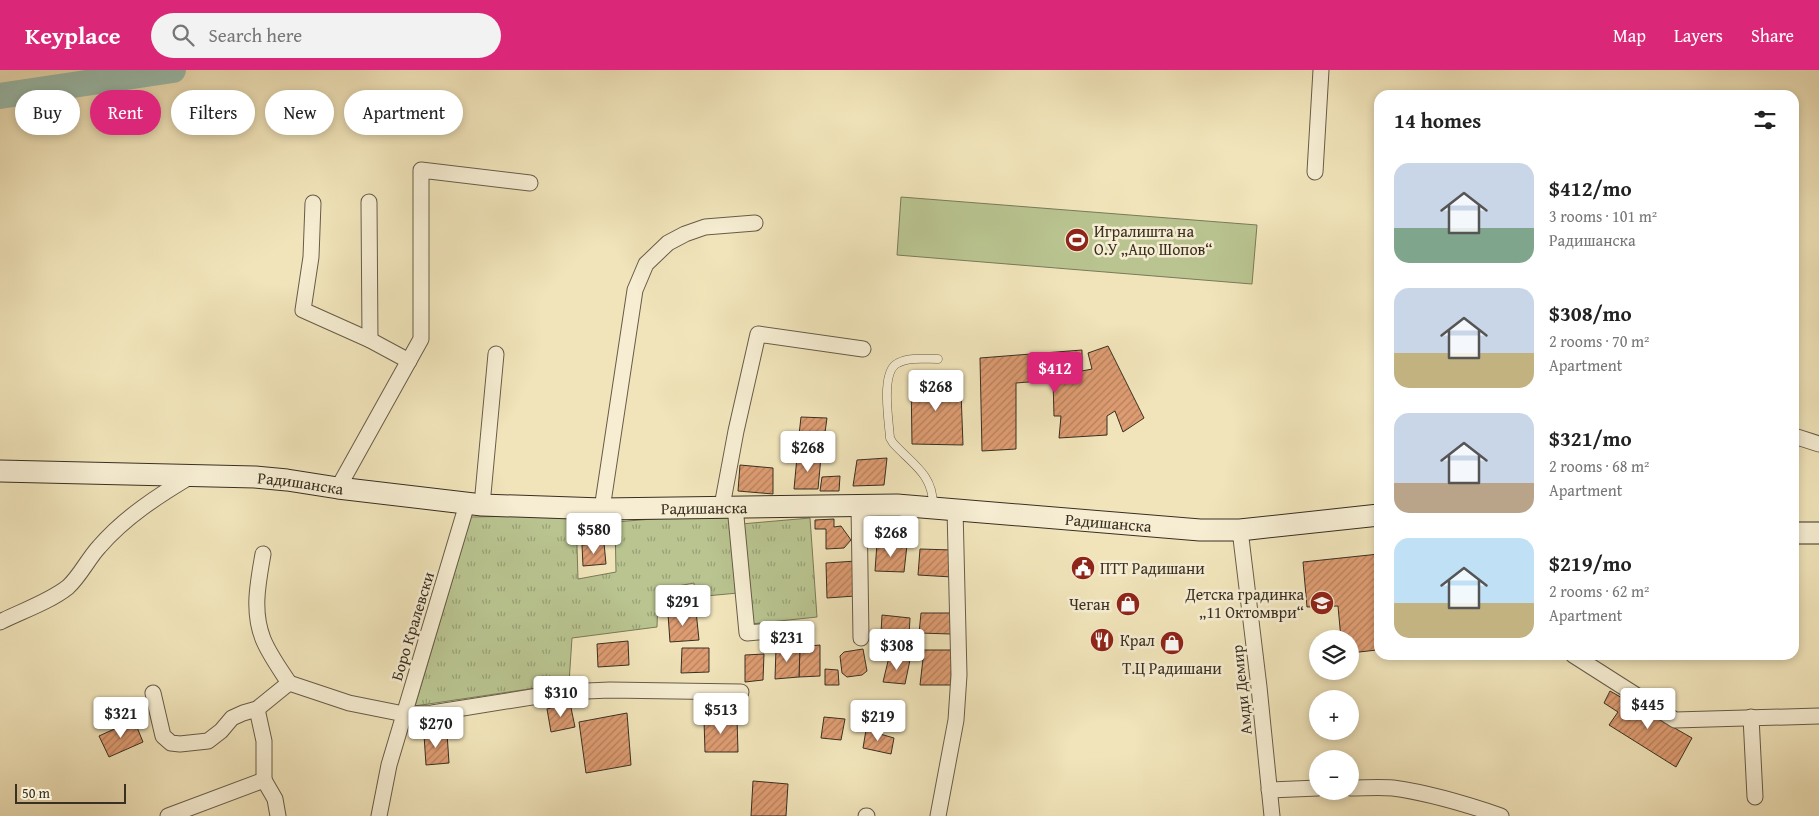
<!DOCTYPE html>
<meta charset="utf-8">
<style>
:root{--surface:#fff;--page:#f2f2f2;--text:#222;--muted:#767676;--accent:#db2777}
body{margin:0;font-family:"Gentium Book Plus",serif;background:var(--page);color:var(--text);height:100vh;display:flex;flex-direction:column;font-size:19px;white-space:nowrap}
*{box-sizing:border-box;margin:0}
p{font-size:16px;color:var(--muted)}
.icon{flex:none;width:28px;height:28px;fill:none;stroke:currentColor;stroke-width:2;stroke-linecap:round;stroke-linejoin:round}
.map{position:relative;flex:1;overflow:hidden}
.side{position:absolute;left:1374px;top:20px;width:425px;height:570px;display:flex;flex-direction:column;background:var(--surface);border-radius:15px;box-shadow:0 2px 8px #0003}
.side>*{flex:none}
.guide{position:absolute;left:15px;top:20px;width:475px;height:45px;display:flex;gap:10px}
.controls{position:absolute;left:1309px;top:560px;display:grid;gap:10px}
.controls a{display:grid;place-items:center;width:50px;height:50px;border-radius:50%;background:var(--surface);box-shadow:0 2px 8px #0003;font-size:25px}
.scale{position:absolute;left:15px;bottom:12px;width:111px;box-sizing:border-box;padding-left:5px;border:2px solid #392f22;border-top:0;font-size:14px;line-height:18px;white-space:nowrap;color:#392f22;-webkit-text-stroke:4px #f6edd2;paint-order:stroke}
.price{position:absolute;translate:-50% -42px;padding:0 11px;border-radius:5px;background:#fff;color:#222;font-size:16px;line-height:32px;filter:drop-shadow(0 1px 2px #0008)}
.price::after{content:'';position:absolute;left:50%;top:30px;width:15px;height:11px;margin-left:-8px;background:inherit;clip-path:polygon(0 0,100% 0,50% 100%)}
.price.current{background:var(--accent);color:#fff}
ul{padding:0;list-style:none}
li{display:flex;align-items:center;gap:15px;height:125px;padding:0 20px}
li span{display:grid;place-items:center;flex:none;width:140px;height:100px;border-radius:15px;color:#555}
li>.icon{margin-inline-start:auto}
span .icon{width:60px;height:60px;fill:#fffc;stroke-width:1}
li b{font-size:21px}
h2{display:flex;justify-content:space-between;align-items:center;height:60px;padding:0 20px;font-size:21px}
.chip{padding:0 18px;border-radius:22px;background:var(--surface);box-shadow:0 2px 8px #0003;font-size:18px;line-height:45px}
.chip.current{background:var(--accent);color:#fff}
header{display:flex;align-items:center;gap:30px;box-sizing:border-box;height:70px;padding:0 25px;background:var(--accent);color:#fff}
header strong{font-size:24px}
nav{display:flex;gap:28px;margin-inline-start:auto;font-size:18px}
.search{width:350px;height:45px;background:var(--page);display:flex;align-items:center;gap:12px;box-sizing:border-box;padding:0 18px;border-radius:28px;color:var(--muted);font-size:19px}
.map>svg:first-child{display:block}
</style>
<header>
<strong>Keyplace</strong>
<div class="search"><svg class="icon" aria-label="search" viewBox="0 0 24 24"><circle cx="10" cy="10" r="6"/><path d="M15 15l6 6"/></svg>Search here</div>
<nav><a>Map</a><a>Layers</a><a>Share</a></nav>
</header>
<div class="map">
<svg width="1819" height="746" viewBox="0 0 1819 746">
<defs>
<pattern id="grass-tufts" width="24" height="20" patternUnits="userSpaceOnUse" patternTransform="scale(1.25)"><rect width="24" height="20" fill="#b9c490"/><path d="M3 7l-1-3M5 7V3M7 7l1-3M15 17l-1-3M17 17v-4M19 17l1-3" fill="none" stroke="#97a075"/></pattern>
<pattern id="building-hatch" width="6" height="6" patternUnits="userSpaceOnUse" patternTransform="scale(1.25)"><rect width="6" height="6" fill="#de9c72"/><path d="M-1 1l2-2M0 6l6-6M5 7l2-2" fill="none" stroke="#b5805d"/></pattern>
</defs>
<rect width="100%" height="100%" fill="#f1e4ba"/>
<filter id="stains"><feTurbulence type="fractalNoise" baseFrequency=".004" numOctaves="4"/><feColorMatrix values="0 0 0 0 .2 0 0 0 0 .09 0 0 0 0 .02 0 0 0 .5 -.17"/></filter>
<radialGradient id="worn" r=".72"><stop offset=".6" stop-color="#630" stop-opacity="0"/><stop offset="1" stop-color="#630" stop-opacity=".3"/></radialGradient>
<g fill="url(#grass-tufts)" stroke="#797a59">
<polygon points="728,443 738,523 695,527 694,513 667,518 658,525 657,557 572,568 569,613 415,636 471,447 576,445 578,509 616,502 615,452"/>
<polygon points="810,448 817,547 751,554 741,454"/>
</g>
<polygon fill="#b9c490" stroke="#797a59" points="901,127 1257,155 1252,214 897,185"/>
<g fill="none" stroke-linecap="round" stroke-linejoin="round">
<polyline stroke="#9bbfaf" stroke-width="26" points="0,26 173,0"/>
</g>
<g fill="url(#building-hatch)" stroke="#392f22">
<polygon points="1108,276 1144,348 1123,362 1115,341 1107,346 1107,365 1059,368 1061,346 1054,346 1053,310 1016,313 1016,379 982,381 980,288 1082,280 1082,301 1092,299 1088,283"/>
<polygon points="911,307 949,308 958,315 961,322 963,375 912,374"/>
<polygon points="801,347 827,348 823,377 798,374"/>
<polygon points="797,387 821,387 818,419 794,419"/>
<polygon points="887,388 884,415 853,416 857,390"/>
<polygon points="740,395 773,398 773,424 738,421"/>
<polygon points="840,406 839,421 820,421 822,407"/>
<polygon points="834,449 834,457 841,456 851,470 844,478 826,479 826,459 815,459 815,450"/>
<polygon points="604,473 606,494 583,496 582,475"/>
<polygon points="877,473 907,475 904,502 875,501"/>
<polygon points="920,479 952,480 952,507 918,505"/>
<polygon points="1379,484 1379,531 1376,531 1377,580 1350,583 1350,569 1341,569 1338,536 1307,537 1303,492"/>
<polygon points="856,491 855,526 827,528 826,493"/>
<polygon points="696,541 699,570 670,572 668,544"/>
<polygon points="921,543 951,543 951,564 919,563"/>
<polygon points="882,545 910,548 909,565 881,563"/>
<polygon points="628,571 629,595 598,597 597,574"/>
<polygon points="820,575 820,606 799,607 800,577"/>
<polygon points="800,577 799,607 775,609 776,578"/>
<polygon points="682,578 709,578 709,602 681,603"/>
<polygon points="863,579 867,601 862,605 847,607 842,603 840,586 844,582"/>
<polygon points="924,580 952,580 951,615 920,615"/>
<polygon points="764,584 763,610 745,612 745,585"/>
<polygon points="889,587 910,590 905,614 883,612"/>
<polygon points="825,599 838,600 839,615 825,615"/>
<polygon points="1610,621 1692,668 1676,697 1609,655 1618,642 1604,633"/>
<polygon points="570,633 575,657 551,662 547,639"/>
<polygon points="627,643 631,695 586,703 579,652"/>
<polygon points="824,647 845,649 841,670 821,668"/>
<polygon points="737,648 738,682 705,682 704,650"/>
<polygon points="134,650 143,672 109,687 99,666"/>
<polygon points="866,660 894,668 891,684 863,678"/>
<polygon points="447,663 449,693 426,695 424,665"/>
<polygon points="753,711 788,714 786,746 751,746"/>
</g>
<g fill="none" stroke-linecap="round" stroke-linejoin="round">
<g stroke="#675c48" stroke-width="9">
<path id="lane" d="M933 435C933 404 912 394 893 373L890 368C889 351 880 301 898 293 909 287 925 289 938 289"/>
</g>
<g stroke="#675c48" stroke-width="17">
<g id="street">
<polyline points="1315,102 1321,0"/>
<polyline points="369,132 370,270"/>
<polyline points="313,133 311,187 303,240 370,270 409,291"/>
<polyline points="1794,366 1819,374"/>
<polyline points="338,418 421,269 421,100 530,113"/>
<polyline points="482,435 496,284"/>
<polyline points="859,435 861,568"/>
<polyline points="722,436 736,361 758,264 863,279"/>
<polyline points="735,436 747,563 782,560"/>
<polyline points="602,439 635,220 646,194 668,173 685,164 705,157 755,153"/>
<polyline points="1240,460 1259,617 1272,746"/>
<path d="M263 484C258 513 252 541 263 569 269 584 280 599 289 613"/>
<path d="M0 552C22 541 49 532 68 517 80 506 88 489 99 477 125 447 159 425 193 405"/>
<polyline points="1573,585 1675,650 1819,646"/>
<polyline points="153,623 163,666 171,673 180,674 208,671 221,661 232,648 243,643 257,639 289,613 349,633 404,644 432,643 563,622 610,620 741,622"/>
<polyline points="1751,647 1755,727"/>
<polyline points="264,710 275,729 278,746"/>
<path d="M1350 718C1364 718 1379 717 1393 718 1430 723 1466 734 1501 746"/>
<polyline points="1269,720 1318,718"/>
<polyline points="168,746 264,710 264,671 257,639"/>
<polyline points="379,746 389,695 467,434"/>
<polyline points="866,746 867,746"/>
<polyline points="938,746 956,650 959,605 955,439"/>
</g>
</g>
<g stroke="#392f22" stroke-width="23">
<g id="secondary">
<path id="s1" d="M0 401 255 407 287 410 338 418 482 435 602 439 897 435 1200 460H1240L1379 445"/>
<polyline points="1794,463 1819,463"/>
</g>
</g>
<use href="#lane" stroke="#f6edd2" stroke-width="8"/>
<use href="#street" stroke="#f6edd2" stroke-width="15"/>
<use href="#secondary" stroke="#f6edd2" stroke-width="21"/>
</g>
<defs>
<g id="stadium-disc" transform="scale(1.25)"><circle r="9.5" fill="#8f2418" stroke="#f6edd2"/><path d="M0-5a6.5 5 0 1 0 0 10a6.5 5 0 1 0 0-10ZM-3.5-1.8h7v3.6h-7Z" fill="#fff"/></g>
<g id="civic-disc" transform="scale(1.25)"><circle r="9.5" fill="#8f2418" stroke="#f6edd2"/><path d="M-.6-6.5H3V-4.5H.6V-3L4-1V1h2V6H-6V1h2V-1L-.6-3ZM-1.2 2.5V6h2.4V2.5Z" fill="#fff"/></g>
<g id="school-disc" transform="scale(1.25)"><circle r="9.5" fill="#8f2418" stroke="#f6edd2"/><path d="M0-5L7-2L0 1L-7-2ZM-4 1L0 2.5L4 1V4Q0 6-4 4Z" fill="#fff"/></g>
<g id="shop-disc" transform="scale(1.25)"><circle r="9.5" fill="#8f2418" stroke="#f6edd2"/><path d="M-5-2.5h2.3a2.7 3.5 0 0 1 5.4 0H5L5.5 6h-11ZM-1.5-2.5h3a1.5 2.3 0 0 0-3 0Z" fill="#fff"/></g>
<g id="restaurant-disc" transform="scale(1.25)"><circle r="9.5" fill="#8f2418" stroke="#f6edd2"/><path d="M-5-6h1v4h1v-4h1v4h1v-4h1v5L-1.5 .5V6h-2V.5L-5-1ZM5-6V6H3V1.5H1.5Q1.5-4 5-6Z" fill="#fff"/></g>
</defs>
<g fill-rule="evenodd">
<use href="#stadium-disc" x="1077" y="170"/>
<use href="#civic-disc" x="1083" y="498"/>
<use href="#school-disc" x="1322" y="533"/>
<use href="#shop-disc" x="1128" y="534"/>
<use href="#restaurant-disc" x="1102" y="570"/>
<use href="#shop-disc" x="1172" y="573"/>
</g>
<g text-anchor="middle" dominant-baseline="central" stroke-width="5" stroke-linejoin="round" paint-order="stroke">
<g font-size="16" fill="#392f22" stroke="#f6edd2" text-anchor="start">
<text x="1094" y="161">Игралишта на<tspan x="1094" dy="18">О.У „Ацо Шопов“</tspan></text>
<text x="1100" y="498">ПТТ Радишани</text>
<text x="1304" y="524" text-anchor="end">Детска градинка<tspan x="1304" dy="18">„11 Октомври“</tspan></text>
<text x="1110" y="534" text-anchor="end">Чеган</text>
<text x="1120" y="570">Крал</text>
<text x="1172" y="598" text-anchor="middle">Т.Ц Радишани</text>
</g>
<g font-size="16" fill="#392f22" stroke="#f6edd2">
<text stroke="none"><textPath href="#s1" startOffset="301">Радишанска</textPath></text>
<text stroke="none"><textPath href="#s1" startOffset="706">Радишанска</textPath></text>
<text stroke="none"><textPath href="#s1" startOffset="1111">Радишанска</textPath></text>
<text transform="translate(412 556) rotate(-73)">Боро Кралевски</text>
<text transform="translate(1241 620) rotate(-96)">Амди Демир</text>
</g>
</g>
<rect width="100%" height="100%" filter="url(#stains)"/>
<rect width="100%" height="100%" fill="url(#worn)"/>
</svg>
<div class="controls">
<a><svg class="icon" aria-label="layers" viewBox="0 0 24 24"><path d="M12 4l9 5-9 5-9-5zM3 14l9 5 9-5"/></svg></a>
<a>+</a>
<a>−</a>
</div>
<div class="scale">50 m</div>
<b class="price current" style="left:1055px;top:324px">$412</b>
<b class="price" style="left:936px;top:342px">$268</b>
<b class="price" style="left:808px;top:403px">$268</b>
<b class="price" style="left:594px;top:485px">$580</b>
<b class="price" style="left:891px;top:488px">$268</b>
<b class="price" style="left:683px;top:557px">$291</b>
<b class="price" style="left:787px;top:593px">$231</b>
<b class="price" style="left:897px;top:601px">$308</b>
<b class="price" style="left:561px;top:648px">$310</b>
<b class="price" style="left:1648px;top:660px">$445</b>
<b class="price" style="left:721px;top:665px">$513</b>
<b class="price" style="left:121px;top:669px">$321</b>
<b class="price" style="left:878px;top:672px">$219</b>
<b class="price" style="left:436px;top:679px">$270</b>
<div class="guide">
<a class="chip">Buy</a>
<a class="chip current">Rent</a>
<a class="chip">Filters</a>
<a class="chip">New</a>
<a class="chip">Apartment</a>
</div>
<section class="side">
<h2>14 homes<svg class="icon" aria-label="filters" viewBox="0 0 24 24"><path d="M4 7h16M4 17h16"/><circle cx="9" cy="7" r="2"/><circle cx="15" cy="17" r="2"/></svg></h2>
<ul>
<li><span style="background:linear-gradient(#c9d6e8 65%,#7fa58c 0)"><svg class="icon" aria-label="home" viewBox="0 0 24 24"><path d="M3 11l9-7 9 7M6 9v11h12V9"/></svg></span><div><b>$412/mo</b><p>3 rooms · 101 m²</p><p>Радишанска</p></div></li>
<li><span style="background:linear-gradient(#c9d6e8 65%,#c2b280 0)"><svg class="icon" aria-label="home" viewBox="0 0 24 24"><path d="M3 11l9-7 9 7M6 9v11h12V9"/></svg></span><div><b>$308/mo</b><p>2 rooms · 70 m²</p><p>Apartment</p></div></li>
<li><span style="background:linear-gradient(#c9d6e8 70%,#b9a48a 0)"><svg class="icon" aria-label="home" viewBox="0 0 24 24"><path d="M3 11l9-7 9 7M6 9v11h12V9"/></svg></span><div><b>$321/mo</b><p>2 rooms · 68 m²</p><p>Apartment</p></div></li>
<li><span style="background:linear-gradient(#bfe0f5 65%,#c2b280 0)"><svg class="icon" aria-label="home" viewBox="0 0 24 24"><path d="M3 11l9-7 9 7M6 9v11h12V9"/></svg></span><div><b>$219/mo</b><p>2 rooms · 62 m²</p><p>Apartment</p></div></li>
</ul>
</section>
</div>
